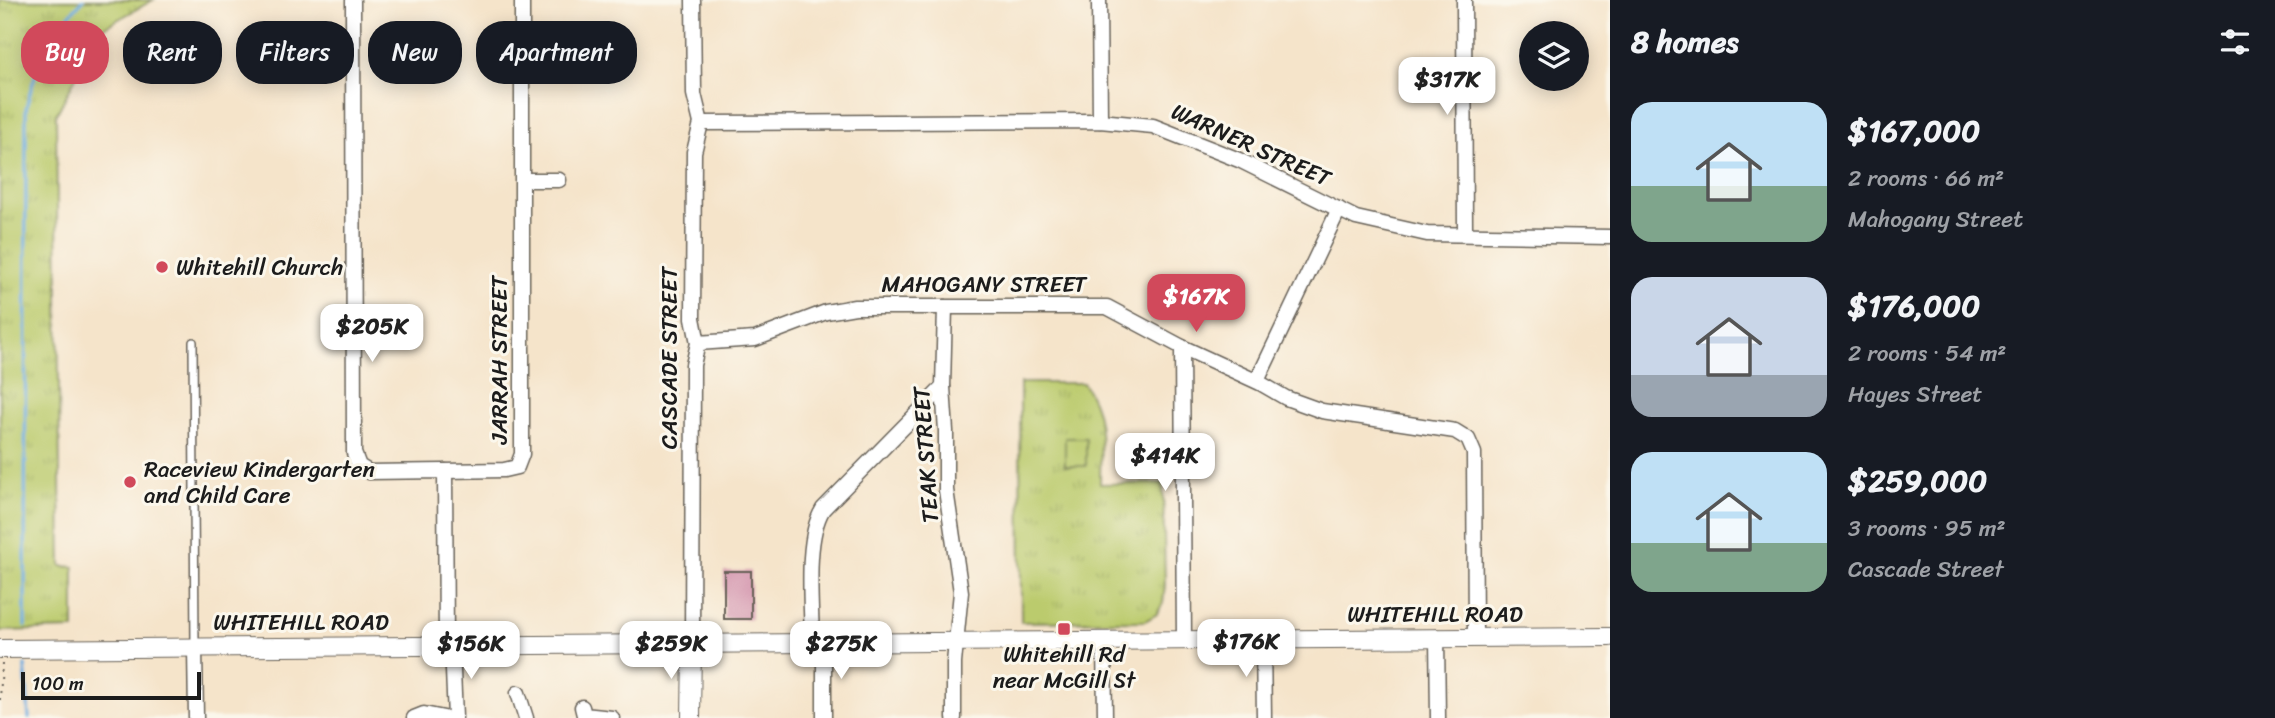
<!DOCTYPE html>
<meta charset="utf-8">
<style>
:root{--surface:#171b24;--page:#20242c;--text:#f1f3f6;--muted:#9ea1a6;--accent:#d1495b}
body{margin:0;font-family:Sriracha,sans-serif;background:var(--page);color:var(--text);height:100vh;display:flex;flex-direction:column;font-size:26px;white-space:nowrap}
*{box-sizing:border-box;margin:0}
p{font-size:23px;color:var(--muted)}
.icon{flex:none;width:38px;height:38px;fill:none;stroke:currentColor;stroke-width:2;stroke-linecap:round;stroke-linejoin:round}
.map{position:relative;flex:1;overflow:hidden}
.panel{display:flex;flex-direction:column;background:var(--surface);width:665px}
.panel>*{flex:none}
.guide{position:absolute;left:21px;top:21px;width:665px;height:63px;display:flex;gap:14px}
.tools{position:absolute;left:1519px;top:21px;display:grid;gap:14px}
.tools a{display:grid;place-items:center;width:70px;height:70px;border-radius:50%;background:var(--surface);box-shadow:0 4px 18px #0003;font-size:35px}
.scale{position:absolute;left:21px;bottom:18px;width:180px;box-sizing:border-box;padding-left:7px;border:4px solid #1c1c1c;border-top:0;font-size:19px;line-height:24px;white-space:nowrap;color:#1c1c1c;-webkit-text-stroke:5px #fbf7ec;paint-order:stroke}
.price{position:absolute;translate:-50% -60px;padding:0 16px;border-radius:14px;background:#fff;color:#222;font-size:23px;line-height:46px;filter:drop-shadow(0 2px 4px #0008)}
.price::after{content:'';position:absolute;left:50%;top:42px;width:21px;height:16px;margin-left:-10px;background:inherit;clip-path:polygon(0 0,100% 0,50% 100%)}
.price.current{background:var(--accent);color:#fff}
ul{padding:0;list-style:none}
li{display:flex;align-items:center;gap:21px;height:175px;padding:0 21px}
li span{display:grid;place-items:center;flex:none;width:196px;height:140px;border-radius:21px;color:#555}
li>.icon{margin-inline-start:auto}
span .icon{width:84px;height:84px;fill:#fffc;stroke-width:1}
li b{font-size:30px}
h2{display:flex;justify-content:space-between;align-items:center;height:84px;padding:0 21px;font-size:30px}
.chip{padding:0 24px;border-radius:28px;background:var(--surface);box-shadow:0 4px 18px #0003;font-size:24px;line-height:63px}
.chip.current{background:var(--accent);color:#fff}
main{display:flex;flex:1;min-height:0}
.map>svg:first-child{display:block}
</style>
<main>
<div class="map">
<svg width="1610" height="718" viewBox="0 0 1610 718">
<defs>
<pattern id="grass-tufts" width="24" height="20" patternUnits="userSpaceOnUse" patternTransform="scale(1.75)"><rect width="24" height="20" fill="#bbcb6d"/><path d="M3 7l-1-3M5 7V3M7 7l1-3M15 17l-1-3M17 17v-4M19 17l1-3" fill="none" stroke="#a0ae5e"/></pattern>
</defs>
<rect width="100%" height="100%" fill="#fbf7ec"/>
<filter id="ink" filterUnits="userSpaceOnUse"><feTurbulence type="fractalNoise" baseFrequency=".0143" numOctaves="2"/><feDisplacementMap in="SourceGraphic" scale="14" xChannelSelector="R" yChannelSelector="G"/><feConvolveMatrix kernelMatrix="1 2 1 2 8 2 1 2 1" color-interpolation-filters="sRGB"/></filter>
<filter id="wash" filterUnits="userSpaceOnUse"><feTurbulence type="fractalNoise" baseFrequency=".00686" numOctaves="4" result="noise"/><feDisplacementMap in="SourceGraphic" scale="28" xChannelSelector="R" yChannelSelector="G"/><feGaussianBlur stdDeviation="1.57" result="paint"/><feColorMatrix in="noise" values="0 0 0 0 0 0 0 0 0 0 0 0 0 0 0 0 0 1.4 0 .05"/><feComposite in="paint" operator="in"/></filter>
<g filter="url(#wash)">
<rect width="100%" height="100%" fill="#f5e4ca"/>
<g fill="url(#grass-tufts)" stroke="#6c7444" stroke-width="2">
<polygon points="0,0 153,0 101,29 56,115 61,566 74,567 74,629 0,631"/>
<path d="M1020 383H1083C1106 416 1100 446 1100 484L1163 483 1165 585 1163 603 1157 614 1145 621 1021 622Z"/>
</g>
<rect fill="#bbcb6d" stroke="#6c7444" stroke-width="2" x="1065" y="438" width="21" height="28"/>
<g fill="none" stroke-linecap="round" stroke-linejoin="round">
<g stroke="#6cace0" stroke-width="3.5">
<path d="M25 626 26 109C36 64 50 34 83 0"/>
<polyline points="25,666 29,718"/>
</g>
</g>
<g id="blocks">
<rect fill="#d290aa" x="724" y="571" width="27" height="48"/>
</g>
</g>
<g filter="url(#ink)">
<use href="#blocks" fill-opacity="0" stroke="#686259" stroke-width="2"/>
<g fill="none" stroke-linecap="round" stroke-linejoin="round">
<g stroke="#686259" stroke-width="10">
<polyline id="service" points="193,342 195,647"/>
</g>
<g stroke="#686259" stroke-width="17">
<g id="minor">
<polyline points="353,0 354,453 359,466 369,472 445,471 446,646"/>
<polyline points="1099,0 1100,121"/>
<polyline points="1464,0 1465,234"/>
<polyline points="701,123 1100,121 1153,126 1239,160 1356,218 1427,234 1610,237"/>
<polyline points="523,180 559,180"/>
<polyline points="945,307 943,387 946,431 946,490 961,592 954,663 954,718"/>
<polyline points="698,343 755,339 826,312 855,307 1107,307 1182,347 1260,383 1286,398 1322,411 1455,431 1468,439 1474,453 1475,637"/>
<polyline points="1182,347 1184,640"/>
<polyline points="1257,381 1339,209"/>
<polyline points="445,471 504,470 517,467 522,454 522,0"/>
<polyline points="1437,637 1438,718"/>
<polyline points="1263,640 1264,718"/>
<polyline points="1104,641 1105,718"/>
<polyline points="824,643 824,718"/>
<path d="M812 644C812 607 804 539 823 509L943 387"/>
<polyline points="692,645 693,365 698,343 693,318 694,152 701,123 694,94 693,0"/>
<polyline points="452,646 455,718"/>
<polyline points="195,647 196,718"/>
<polyline points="518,693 526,718"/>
<polyline points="582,707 584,715 612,718"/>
<polyline points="414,718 424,714 444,718"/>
</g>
</g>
<g stroke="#686259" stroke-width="20">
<g id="tertiary">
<polyline points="0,649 1610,637"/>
<polyline points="691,718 692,645"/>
</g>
</g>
<polyline stroke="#686259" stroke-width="2" stroke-dasharray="2 5" stroke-linecap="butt" points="0,700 2,663"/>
<use href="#service" stroke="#fff" stroke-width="7"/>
<use href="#minor" stroke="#fff" stroke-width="14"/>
<use href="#tertiary" stroke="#fff" stroke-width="18"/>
</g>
</g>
<g fill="#d1495b" stroke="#fbf7ec" stroke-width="2.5">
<circle cx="162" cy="267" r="7"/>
<circle cx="130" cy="482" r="7"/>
<rect x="1057" y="622" width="14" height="14" rx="3.5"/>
</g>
<g text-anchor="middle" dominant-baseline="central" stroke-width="6" stroke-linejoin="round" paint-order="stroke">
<g font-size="23" fill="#1c1c1c" stroke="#fbf7ec">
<text transform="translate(1251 145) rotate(24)">WARNER STREET</text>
<text x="984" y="284">MAHOGANY STREET</text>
<text transform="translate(669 358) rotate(-90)">CASCADE STREET</text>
<text transform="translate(499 360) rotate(-90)">JARRAH STREET</text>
<text transform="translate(926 455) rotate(-94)">TEAK STREET</text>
<text x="1435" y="614">WHITEHILL ROAD</text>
<text x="301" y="622">WHITEHILL ROAD</text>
</g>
<g font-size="23" fill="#1c1c1c" stroke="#fbf7ec" text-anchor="start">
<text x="176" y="267">Whitehill Church</text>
<text x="144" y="469">Raceview Kindergarten<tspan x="144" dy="26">and Child Care</tspan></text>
<text x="1064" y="654" text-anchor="middle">Whitehill Rd<tspan x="1064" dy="26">near McGill St</tspan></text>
</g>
</g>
</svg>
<div class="tools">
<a><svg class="icon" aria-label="layers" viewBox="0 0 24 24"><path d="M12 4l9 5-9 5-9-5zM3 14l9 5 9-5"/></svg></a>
</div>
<div class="scale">100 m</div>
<b class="price" style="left:1447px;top:117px">$317K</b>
<b class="price current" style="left:1196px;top:334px">$167K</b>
<b class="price" style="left:372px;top:364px">$205K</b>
<b class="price" style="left:1165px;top:493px">$414K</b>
<b class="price" style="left:1246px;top:679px">$176K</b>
<b class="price" style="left:471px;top:681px">$156K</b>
<b class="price" style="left:671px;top:681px">$259K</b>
<b class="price" style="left:841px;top:681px">$275K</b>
<div class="guide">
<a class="chip current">Buy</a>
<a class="chip">Rent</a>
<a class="chip">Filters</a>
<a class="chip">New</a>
<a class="chip">Apartment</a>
</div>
</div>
<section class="panel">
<h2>8 homes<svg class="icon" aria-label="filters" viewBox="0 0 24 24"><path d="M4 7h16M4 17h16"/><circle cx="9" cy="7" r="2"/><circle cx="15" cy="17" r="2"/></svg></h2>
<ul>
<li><span style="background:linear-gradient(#bfe0f5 60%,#7fa58c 0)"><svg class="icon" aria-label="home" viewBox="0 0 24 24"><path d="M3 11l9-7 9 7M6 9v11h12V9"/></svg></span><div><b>$167,000</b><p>2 rooms · 66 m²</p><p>Mahogany Street</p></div></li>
<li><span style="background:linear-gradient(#c9d6e8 70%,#9aa5b1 0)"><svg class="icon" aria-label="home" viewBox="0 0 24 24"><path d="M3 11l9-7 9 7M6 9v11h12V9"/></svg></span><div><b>$176,000</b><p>2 rooms · 54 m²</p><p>Hayes Street</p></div></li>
<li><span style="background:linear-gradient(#bfe0f5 65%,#7fa58c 0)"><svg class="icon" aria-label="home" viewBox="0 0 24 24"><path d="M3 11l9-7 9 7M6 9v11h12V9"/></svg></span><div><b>$259,000</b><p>3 rooms · 95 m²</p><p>Cascade Street</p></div></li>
</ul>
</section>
</main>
